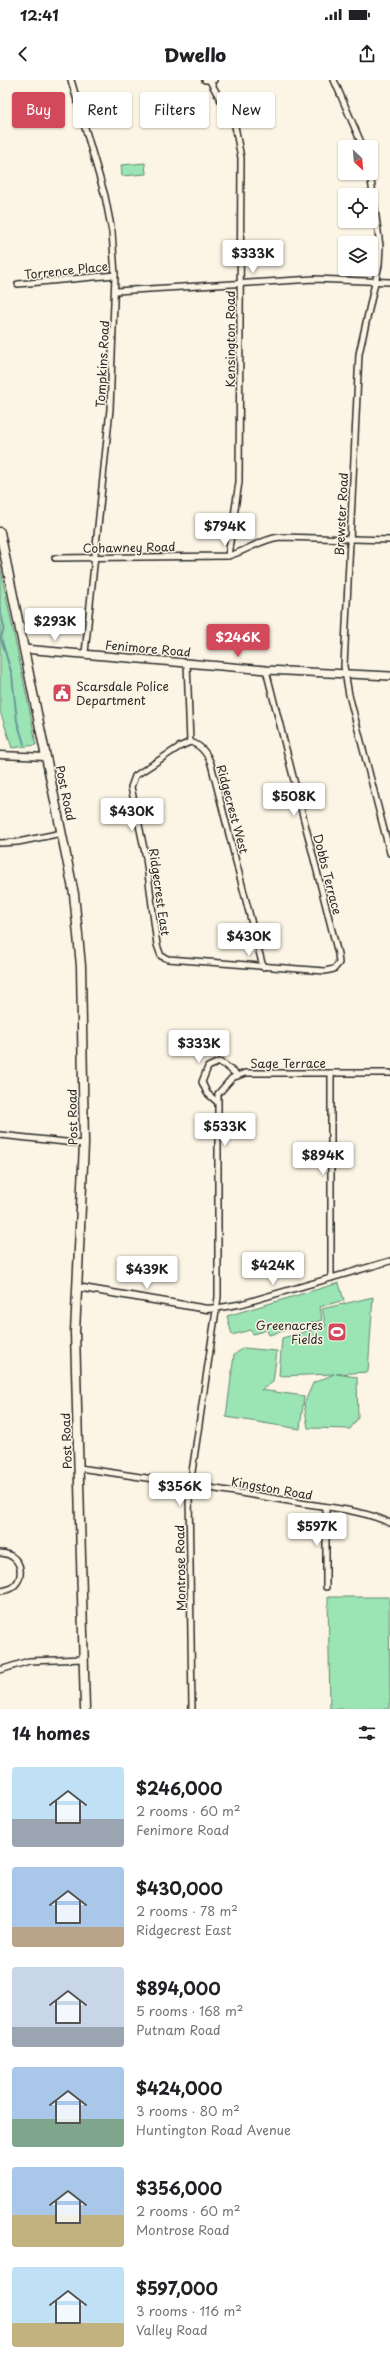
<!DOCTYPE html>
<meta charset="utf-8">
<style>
:root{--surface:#fff;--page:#f6f6f6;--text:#202124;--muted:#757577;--accent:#d1495b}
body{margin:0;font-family:"Playpen Sans",sans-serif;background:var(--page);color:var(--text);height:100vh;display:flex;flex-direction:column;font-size:15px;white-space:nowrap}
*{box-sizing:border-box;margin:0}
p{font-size:13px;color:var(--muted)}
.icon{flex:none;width:22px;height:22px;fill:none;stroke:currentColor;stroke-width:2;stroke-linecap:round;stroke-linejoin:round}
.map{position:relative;height:1629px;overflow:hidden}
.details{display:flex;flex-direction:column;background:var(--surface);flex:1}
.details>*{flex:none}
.guide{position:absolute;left:12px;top:12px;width:366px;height:36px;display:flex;gap:8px}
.needle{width:26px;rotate:154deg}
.buttons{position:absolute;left:338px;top:60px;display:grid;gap:8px}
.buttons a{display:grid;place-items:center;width:40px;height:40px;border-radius:4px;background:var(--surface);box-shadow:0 1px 3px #0004;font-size:20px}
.price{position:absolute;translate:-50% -34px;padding:0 9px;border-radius:4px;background:#fff;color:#222;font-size:13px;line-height:26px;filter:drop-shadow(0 1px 2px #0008)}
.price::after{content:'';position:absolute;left:50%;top:24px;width:12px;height:9px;margin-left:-6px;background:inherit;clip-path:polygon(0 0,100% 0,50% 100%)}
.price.selected{background:var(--accent);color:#fff}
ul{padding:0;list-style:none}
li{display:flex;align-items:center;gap:12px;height:100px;padding:0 12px}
li span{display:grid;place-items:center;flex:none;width:112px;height:80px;border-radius:4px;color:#555}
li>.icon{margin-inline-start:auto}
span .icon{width:48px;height:48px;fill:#fffc;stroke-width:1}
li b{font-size:17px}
h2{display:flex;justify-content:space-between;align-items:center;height:48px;padding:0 12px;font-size:17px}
.chip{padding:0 14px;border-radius:4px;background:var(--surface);box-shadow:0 1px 3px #0004;font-size:14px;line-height:36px}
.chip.selected{background:var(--accent);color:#fff}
.status{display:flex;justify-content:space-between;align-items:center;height:28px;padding:0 20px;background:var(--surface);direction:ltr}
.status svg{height:11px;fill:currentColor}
header{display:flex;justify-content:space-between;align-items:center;height:52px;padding:0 12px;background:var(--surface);font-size:18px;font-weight:800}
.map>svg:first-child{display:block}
</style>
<div class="status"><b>12:41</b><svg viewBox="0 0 49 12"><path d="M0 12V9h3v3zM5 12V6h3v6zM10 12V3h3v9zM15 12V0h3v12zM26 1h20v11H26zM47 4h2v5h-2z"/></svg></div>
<header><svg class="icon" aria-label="back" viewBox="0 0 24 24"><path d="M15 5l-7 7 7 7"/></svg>Dwello<svg class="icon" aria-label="share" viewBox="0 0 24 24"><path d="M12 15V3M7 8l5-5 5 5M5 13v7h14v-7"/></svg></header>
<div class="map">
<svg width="390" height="1629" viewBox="0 0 390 1629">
<rect width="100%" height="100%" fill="#fcf5e5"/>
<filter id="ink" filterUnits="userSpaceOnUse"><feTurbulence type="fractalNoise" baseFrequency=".025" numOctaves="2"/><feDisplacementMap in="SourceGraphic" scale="8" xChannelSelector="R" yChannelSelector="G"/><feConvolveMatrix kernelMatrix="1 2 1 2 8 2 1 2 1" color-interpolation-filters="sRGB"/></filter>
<g filter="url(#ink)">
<g fill="#9be4b4" stroke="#638870">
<polygon points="145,83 146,94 122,96 121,85"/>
<polygon points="0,486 33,647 36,665 12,668 0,631"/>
<polygon points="339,1203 344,1220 320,1227 322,1240 269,1255 267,1250 253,1254 250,1250 232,1255 227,1236"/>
<polygon points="373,1217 368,1292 336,1294 357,1297 358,1338 350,1349 308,1348 304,1324 313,1303 334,1294 279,1296 282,1258 326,1246 322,1229"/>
<polygon points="243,1268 277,1271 273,1302 261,1310 304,1316 300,1349 226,1337 234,1275"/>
<polygon points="328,1517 389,1517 390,1629 330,1629"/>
</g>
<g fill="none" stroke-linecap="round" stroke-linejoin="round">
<polyline stroke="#67979e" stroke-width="2" points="0,529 4,547 1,558 12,595 17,641 24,664"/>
<g stroke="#2b2b2b" stroke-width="8">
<g id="minor">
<polyline points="71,0 105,116 112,152 115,195 110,329 85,573"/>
<polyline points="205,0 214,0"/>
<polyline points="334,0 363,67"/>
<polyline points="210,1 235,46 241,78 239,402 228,476"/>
<polyline points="370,93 380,166 379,185 359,274 344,586 349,615 390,773"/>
<polyline points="18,204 115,195"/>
<polyline points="116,211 314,199 390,202"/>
<path d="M55 478 228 476C247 471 261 459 280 457L390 460"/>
<polyline points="187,583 190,662"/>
<polyline points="190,662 179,667 141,692 135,696 131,707 146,778 157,865 161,876 168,879 325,891 334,889 339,883 338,874 266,590"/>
<path d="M190 662C201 665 207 673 211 684L263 887"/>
<polyline points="0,763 18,762 62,753"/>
<polyline points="331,993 331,1198"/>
<polyline points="216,1021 207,1013 202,1002 208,987 219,982 225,985 237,995"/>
<polyline points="0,1055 84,1064"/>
<polyline points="217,1228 241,1224 390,1181"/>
<path d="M79 1388C151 1398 223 1410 295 1422 324 1427 364 1430 390 1443"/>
<polyline points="326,1427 326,1507"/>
<path d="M0 1473C27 1474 27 1510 0 1511"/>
<polyline points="0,1590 29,1581 84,1579"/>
<polyline points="192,1629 189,1412 218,1217 218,1014 232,998 245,993 390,993"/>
</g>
</g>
<g stroke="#2b2b2b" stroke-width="9">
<g id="tertiary">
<polyline points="0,675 46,677"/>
<polyline points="77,1207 207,1229 217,1228"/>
</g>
</g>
<g stroke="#2b2b2b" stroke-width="10">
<polyline id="secondary" points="24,569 266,590 390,596"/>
</g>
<g stroke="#2b2b2b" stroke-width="11">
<polyline id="primary" points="0,452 74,814 81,886 84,1064 75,1252 85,1629"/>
</g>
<use href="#minor" stroke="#fcf5e5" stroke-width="5"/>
<use href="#tertiary" stroke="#fcf5e5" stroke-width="6"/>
<use href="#secondary" stroke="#fcf5e5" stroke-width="7"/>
<use href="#primary" stroke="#fcf5e5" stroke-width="8"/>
</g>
</g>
<defs>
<g id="civic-square" transform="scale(1)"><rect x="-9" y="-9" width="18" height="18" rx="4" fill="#d1495b" stroke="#fcf5e5"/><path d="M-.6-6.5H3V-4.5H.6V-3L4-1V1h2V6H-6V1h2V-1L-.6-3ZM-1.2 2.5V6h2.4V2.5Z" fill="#fff"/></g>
<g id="stadium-square" transform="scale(1)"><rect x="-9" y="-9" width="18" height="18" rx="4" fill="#d1495b" stroke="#fcf5e5"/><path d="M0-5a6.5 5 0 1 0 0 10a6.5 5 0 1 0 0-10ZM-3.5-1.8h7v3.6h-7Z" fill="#fff"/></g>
</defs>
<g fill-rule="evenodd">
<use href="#civic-square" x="62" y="613"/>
<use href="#stadium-square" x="337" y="1252"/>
</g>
<g text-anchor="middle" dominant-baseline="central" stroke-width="3" stroke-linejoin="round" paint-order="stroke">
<g font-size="12" fill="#2b2b2b" stroke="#fcf5e5">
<text transform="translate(66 190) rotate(-6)">Torrence Place</text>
<text transform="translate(230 259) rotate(-90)">Kensington Road</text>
<text transform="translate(102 284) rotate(-87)">Tompkins Road</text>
<text transform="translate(341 434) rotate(-87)">Brewster Road</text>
<text transform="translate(129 467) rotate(-1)">Cohawney Road</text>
<text transform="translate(148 568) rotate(5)">Fenimore Road</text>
<text transform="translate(66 713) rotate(78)">Post Road</text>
<text transform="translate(233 729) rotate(75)">Ridgecrest West</text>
<text transform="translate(328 794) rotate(76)">Dobbs Terrace</text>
<text transform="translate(160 812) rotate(82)">Ridgecrest East</text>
<text x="288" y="983">Sage Terrace</text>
<text transform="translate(72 1037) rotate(-91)">Post Road</text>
<text transform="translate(66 1361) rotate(-92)">Post Road</text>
<text transform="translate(272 1408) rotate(10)">Kingston Road</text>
<text transform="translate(180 1488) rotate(-91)">Montrose Road</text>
</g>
<g font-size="12" fill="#2b2b2b" stroke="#fcf5e5" text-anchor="start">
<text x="76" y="606">Scarsdale Police<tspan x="76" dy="14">Department</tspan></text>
<text x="323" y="1245" text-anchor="end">Greenacres<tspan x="323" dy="14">Fields</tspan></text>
</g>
</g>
</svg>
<div class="buttons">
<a><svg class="needle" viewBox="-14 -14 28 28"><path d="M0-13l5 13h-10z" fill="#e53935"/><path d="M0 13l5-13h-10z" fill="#757577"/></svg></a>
<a><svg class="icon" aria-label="locate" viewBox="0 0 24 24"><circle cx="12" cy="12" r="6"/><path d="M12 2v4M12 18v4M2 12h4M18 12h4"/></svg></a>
<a><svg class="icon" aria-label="layers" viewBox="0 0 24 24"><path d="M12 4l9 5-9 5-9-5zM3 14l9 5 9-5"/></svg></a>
</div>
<b class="price" style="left:253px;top:194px">$333K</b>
<b class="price" style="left:225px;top:467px">$794K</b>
<b class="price" style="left:55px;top:562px">$293K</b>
<b class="price selected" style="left:238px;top:578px">$246K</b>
<b class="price" style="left:294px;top:737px">$508K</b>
<b class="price" style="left:132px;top:752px">$430K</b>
<b class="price" style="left:249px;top:877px">$430K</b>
<b class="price" style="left:199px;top:984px">$333K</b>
<b class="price" style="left:225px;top:1067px">$533K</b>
<b class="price" style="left:323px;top:1096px">$894K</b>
<b class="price" style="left:273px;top:1206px">$424K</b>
<b class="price" style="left:147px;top:1210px">$439K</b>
<b class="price" style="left:180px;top:1427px">$356K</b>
<b class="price" style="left:317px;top:1467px">$597K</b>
<div class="guide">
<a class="chip selected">Buy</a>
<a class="chip">Rent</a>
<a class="chip">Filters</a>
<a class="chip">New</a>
</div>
</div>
<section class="details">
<h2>14 homes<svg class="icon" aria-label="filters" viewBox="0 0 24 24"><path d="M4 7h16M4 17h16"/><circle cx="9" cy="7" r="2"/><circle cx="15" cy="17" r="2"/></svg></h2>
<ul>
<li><span style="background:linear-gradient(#bfe0f5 65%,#9aa5b1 0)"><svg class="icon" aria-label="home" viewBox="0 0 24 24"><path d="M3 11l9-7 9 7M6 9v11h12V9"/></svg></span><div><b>$246,000</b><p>2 rooms · 60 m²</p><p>Fenimore Road</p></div></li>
<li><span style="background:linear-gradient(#a9c7e8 75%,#b9a48a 0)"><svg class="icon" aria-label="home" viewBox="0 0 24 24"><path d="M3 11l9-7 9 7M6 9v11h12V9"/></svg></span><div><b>$430,000</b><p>2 rooms · 78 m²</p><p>Ridgecrest East</p></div></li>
<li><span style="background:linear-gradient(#c9d6e8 75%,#9aa5b1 0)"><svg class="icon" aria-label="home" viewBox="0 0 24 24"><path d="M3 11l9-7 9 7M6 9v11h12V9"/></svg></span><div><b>$894,000</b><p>5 rooms · 168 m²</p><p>Putnam Road</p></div></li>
<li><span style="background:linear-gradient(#a9c7e8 65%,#7fa58c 0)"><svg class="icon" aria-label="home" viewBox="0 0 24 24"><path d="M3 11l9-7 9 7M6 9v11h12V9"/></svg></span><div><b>$424,000</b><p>3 rooms · 80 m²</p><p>Huntington Road Avenue</p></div></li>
<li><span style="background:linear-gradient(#a9c7e8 60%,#c2b280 0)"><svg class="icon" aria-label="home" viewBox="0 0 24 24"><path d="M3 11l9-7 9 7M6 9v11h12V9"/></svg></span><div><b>$356,000</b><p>2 rooms · 60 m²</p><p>Montrose Road</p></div></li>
<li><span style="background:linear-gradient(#bfe0f5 70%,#c2b280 0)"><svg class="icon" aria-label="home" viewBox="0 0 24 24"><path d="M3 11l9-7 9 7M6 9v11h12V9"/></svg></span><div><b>$597,000</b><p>3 rooms · 116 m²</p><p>Valley Road</p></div></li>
</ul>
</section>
